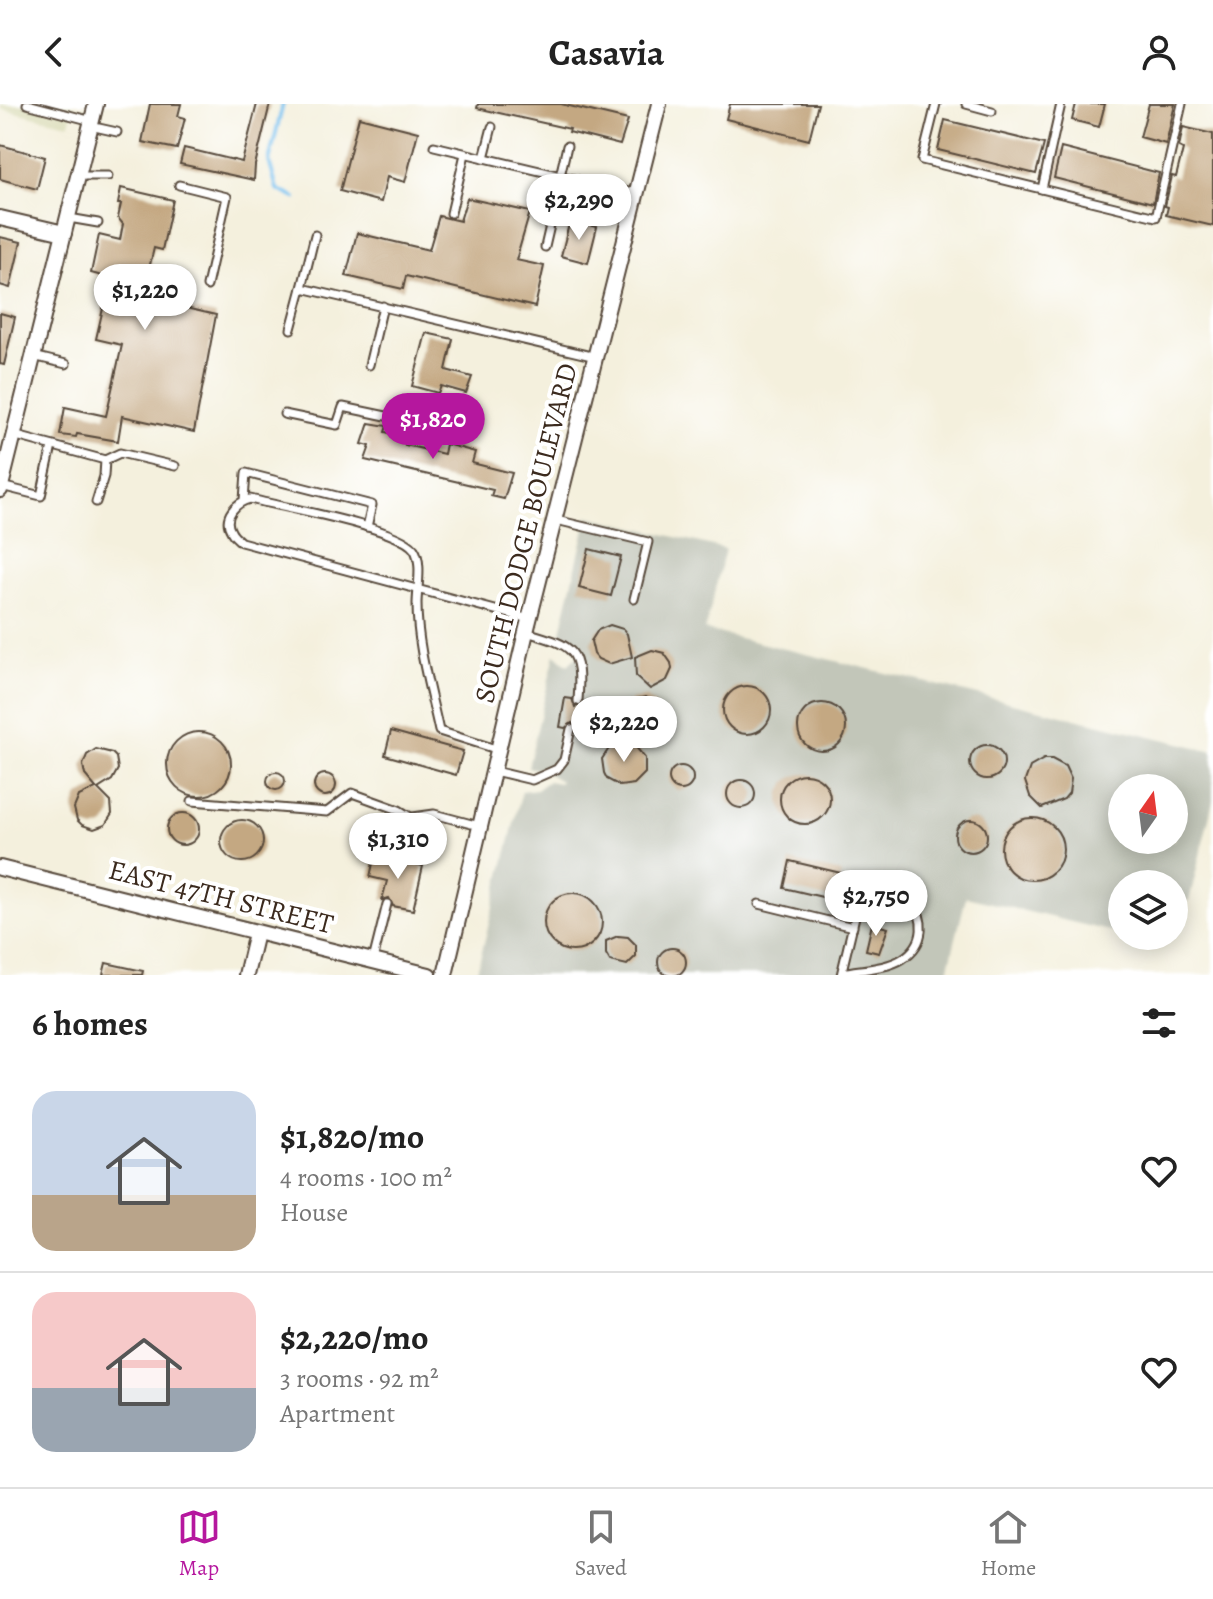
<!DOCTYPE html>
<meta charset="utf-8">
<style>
:root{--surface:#fff;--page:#f6f6f6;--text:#222;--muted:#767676;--line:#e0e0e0;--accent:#b5179e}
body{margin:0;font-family:Alegreya,serif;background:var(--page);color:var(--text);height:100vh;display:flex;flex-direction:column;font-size:30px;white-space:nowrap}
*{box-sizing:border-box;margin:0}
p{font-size:26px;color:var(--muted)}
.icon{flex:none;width:44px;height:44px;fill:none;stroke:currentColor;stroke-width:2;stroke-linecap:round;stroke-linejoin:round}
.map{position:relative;height:871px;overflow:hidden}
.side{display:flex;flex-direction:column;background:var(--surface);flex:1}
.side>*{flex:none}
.needle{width:52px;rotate:14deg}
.buttons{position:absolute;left:1108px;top:670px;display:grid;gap:16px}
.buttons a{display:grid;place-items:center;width:80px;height:80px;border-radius:50%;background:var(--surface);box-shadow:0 4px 20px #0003;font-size:40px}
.price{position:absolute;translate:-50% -68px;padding:0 18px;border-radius:28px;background:#fff;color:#222;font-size:26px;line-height:52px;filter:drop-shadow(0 2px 4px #0008)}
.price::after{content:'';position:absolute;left:50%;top:48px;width:24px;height:18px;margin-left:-12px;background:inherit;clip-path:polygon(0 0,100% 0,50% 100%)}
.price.on{background:var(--accent);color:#fff}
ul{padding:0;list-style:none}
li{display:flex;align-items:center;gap:24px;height:200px;padding:0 32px}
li+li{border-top:2px solid var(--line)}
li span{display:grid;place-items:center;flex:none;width:224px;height:160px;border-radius:24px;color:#555}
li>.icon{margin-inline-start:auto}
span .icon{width:96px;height:96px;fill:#fffc;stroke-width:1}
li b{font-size:34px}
h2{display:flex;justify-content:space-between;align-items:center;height:96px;padding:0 32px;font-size:34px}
header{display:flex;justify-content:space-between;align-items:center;height:104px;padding:0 32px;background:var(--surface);font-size:36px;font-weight:700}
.menu{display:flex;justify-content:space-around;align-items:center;height:112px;border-top:2px solid var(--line);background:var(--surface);font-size:22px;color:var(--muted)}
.menu a{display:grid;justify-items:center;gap:4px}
.menu .on{color:var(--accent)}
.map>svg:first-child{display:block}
</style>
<header><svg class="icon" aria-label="back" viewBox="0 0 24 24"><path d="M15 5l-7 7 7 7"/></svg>Casavia<svg class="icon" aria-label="person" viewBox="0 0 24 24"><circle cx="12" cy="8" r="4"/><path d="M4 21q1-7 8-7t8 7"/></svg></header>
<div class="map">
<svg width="1213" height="871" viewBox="0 0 1213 871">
<rect width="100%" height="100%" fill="#fff"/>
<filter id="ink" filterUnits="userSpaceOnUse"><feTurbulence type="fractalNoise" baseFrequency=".0125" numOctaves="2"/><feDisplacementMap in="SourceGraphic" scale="16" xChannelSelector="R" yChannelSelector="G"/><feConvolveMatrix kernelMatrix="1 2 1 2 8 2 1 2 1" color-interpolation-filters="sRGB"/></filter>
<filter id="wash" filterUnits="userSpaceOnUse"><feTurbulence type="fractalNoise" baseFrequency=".006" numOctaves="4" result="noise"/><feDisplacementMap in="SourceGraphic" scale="32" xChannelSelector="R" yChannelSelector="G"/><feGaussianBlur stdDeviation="1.8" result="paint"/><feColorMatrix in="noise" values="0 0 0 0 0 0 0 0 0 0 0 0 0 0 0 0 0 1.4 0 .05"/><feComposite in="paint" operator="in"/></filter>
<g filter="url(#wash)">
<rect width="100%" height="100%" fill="#f4f0dd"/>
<polygon fill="#dddebc" points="0,0 74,0 69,20 0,5"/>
<path fill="#c2c6b9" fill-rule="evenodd" d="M588 412 725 445 705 526 1213 647V697L1189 797 1174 793V780H1122V830L966 793 947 871H476L522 687 537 685 548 677 559 679 560 677 541 666 528 663 555 550 568 561 578 551 561 528ZM1122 684H1174V736H1122Z"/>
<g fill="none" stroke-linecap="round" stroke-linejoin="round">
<polyline stroke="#76c1ef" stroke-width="4" points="283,0 269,57 277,85 295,94"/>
</g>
<g id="blocks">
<g fill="#c4a882">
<polygon points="150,0 181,0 178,12 185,14 177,45 142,38"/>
<polygon points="257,0 270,0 255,61 254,76 180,60 184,44 242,58"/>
<polygon points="478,0 561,0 628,16 620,41 569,28 570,25 477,4"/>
<polygon points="730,0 818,0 809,36 726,15"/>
<polygon points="1076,0 1105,0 1099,23 1072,16"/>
<polygon points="1149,0 1175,0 1166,40 1140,33"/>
<polygon points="359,13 418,28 405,78 387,73 381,98 340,87"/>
<polygon points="945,16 1044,40 1036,70 938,46"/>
<polygon points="1183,23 1213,30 1213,122 1166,111 1168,103 1165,102 1172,72 1176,73 1183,45 1179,43"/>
<polygon points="0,41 45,53 37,85 0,75"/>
<polygon points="1061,44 1159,69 1153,99 1054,74"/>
<polygon points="121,84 173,96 162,146 154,144 142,194 216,211 194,328 122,312 118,337 77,330 76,333 60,331 65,303 106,312 122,241 96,235 110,174 91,169 99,131 120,136 123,120 118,114 121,100 118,100"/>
<polygon points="467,94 530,108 516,156 544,162 535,203 406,172 403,185 346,172 357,129 429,146 439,112 460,117"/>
<polygon points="570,116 597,123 588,159 561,152"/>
<polygon points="0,133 21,138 10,184 0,181"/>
<polygon points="0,209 15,213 4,261 0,260"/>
<polygon points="426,229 453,235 446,266 472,273 466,289 441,282 438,289 412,282"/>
<polygon points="369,319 387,322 385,328 407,333 405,341 444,350 446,340 475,348 472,359 512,369 504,395 491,392 493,386 365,356 370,342 362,340"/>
<polygon points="589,445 621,453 611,492 579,484"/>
<polygon points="610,521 623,525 627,530 632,553 609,560 598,555 594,550 591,537 598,526"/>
<polygon points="652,546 664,549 671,559 672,565 667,576 650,585 636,572 635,553"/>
<circle cx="747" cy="606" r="24"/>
<polygon points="646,593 659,604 661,610 659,623 649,632 631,636 622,619 622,607 631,596"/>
<polygon points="565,594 572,595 575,603 584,600 578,627 572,619 565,624 560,623"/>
<circle cx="822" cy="623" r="24"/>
<polygon points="391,627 463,647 456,671 385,651"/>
<circle cx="199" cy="660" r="32"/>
<polygon points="630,636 645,654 645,669 634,680 620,682 607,675 604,669 602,655 610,643"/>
<circle cx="987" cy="658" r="17"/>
<polygon points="96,645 112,649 116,653 118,665 112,676 98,685 111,698 112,710 105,721 94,725 82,721 77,716 74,704 79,692 96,684 85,671 83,661 87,651"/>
<polygon points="1044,655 1052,655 1065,662 1071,675 1069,689 1064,695 1042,704 1030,692 1025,677 1030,663"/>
<circle cx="681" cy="674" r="12"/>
<circle cx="276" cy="677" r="9"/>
<circle cx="325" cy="681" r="11"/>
<circle cx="805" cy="695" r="25"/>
<circle cx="741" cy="690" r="14"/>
<circle cx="183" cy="725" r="16"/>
<circle cx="1032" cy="745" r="31"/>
<circle cx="971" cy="732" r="16"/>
<circle cx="242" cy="737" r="21"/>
<polygon points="375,750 391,754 392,760 396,762 403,757 423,762 413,806 393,802 389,794 382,796 387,777 370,773"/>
<polygon points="790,757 841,769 835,796 784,784"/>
<circle cx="573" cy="818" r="29"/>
<polygon points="872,820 888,824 879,849 866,846"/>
<polygon points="618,832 628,833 636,841 636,852 627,861 610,857 606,850 606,837"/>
<circle cx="672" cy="858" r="14"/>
<polygon points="106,859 143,867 142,871 103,871"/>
</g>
</g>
</g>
<g filter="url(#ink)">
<use href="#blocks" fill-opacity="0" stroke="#57483b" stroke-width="2"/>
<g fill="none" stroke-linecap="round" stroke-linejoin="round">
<g stroke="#57483b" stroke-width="11">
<g id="service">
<polyline points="27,0 92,17"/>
<polyline points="936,0 922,56 1156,113 1182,0"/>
<polyline points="966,0 992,7"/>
<polyline points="90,22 117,28"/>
<polyline points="434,42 637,90"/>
<polyline points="484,54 492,23"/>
<polyline points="78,72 108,72"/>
<polyline points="560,72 567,42"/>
<polyline points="179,81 227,93 207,182"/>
<polyline points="1042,85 1061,0"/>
<polyline points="451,109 465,50"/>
<polyline points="69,114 98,119"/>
<polyline points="315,131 302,184 596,253"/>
<polyline points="545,143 555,100"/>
<polyline points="291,225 302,184"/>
<polyline points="33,252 66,260"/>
<polyline points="369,261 383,202"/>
<polyline points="284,310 337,321 343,303 410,317"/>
<polyline points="13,331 105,356 104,372 96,398"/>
<polyline points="105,356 120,349 175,362"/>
<polyline points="1,382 41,392 52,342"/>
<polyline points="244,396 246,369 372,401 367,423"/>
<polyline points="556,416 648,438 634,495"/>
<path d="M526 528C574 542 582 544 578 597"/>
<path d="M499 646 439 627C430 585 417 542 417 500 417 485 423 458 414 445 397 423 282 403 250 395 237 398 222 412 231 427 233 432 237 434 241 438 337 464 433 490 529 515"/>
<polyline points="494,667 532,676 557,665 564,656 571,625"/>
<polyline points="192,697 327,708 352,689 399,706 412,714"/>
<polyline points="397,756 408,720 413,713 434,710 479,722"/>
<polyline points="759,800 853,823"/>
<polyline points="373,856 387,800"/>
<path d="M841 871 858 800C890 752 953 823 902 855 886 865 860 865 842 869"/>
</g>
</g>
<g stroke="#57483b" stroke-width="18">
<g id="minor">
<polyline points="0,114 64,129"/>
<polyline points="0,386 96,0"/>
<polyline points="0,764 429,871"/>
<polyline points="246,871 256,829"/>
<polyline points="445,871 526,528 659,0"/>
</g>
</g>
<use href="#service" stroke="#fff" stroke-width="7"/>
<use href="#minor" stroke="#fff" stroke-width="14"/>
</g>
</g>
<g text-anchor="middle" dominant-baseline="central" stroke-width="8" stroke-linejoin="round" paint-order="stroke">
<g font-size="28" fill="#3b2a1e" stroke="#fff">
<text transform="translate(526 429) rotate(-76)">SOUTH DODGE BOULEVARD</text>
<text transform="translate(221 793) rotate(14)">EAST 47TH STREET</text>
</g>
</g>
</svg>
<div class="buttons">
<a><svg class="needle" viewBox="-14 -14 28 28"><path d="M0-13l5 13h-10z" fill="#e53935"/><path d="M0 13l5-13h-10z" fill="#767676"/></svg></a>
<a><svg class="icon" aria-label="layers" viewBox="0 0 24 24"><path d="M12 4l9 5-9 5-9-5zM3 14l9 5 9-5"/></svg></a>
</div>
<b class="price" style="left:579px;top:138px">$2,290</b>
<b class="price" style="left:145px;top:228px">$1,220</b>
<b class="price on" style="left:433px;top:357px">$1,820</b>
<b class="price" style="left:624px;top:660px">$2,220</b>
<b class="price" style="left:398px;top:777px">$1,310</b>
<b class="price" style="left:876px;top:834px">$2,750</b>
</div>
<section class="side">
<h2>6 homes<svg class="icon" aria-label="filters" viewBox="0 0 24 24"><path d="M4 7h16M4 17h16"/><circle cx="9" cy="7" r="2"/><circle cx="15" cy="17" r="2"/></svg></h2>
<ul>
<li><span style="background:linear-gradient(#c9d6e8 65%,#b9a48a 0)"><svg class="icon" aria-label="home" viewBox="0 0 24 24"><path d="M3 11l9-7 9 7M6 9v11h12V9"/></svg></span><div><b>$1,820/mo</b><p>4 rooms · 100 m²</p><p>House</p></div><svg class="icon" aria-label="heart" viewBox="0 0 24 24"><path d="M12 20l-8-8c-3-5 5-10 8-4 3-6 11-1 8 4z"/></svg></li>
<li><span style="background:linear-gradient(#f6c9c9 60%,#9aa5b1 0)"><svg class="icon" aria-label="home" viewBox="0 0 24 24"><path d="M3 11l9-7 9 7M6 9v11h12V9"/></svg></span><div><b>$2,220/mo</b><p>3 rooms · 92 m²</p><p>Apartment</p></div><svg class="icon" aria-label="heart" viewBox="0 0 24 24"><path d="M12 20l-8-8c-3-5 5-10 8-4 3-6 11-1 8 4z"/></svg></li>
</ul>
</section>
<nav class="menu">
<a class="on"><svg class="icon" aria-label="map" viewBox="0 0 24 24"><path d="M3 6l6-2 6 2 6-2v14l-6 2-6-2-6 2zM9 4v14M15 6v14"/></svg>Map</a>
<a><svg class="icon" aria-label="saved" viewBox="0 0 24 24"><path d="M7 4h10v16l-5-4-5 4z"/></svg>Saved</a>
<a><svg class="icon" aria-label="home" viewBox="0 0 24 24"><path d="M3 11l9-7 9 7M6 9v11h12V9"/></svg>Home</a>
</nav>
